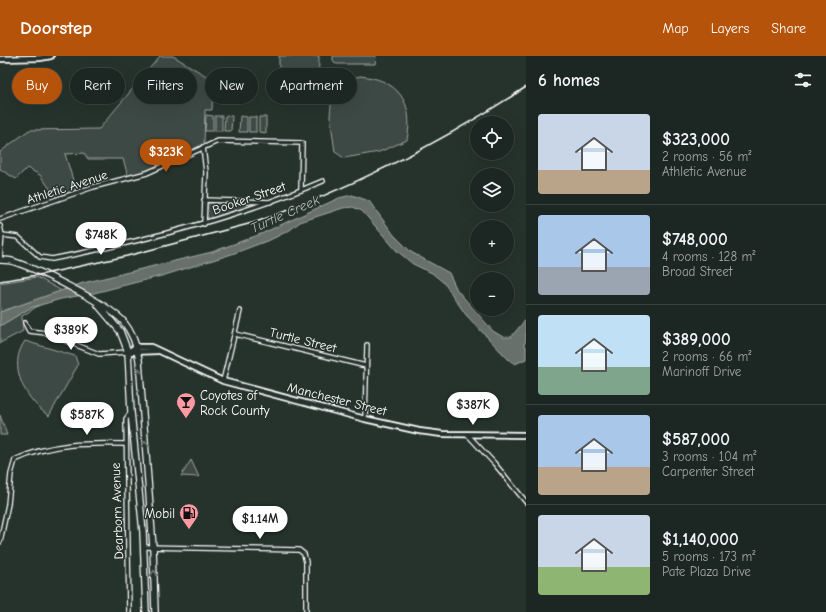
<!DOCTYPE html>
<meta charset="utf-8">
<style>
:root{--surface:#1c2622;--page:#29322f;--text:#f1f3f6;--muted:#a0a5a5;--line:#3a4340;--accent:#b45309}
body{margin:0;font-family:"Comic Neue",sans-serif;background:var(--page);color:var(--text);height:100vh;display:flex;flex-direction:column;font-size:15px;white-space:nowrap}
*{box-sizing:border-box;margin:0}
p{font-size:13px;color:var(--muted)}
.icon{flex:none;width:22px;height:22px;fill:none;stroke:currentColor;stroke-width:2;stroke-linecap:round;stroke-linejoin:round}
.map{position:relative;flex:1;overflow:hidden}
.panel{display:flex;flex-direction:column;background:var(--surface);width:300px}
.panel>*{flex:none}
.top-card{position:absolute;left:12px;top:12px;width:380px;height:36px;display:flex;gap:8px}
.controls{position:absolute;left:470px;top:60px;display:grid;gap:8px}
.controls a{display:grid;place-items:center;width:44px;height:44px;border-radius:50%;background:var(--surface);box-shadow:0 4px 16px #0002,0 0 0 1px var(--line);font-size:20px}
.price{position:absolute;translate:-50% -34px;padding:0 9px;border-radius:14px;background:#fff;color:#222;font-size:13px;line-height:26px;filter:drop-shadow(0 1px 2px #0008)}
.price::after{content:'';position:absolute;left:50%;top:24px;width:12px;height:9px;margin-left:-6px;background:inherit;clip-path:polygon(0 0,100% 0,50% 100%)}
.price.current{background:var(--accent);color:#fff}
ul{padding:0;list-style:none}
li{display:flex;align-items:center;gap:12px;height:100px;padding:0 12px}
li+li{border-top:1px solid var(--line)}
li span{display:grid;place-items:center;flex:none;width:112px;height:80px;border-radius:4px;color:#555}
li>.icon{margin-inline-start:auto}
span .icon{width:48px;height:48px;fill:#fffc;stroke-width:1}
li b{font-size:17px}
h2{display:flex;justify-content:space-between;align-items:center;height:48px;padding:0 12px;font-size:17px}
.pill{padding:0 14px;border-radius:18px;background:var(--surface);box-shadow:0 4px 16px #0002,0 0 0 1px var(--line);font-size:14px;line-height:36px}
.pill.current{background:var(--accent);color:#fff}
header{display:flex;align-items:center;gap:24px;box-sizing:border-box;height:56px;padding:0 20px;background:var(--accent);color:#fff}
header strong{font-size:19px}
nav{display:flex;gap:22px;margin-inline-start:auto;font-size:14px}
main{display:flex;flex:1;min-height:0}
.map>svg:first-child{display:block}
</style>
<header>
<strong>Doorstep</strong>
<nav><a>Map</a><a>Layers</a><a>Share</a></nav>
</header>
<main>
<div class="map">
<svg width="526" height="556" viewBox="0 0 526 556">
<rect width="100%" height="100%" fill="#26332d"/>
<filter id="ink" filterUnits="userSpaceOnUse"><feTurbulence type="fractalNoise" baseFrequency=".025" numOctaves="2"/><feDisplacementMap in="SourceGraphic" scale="8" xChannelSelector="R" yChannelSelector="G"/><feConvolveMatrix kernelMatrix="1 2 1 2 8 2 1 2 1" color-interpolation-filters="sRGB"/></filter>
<g filter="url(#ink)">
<g fill="#3e4944" stroke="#9ea4a2">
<polygon points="160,0 173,0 213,24 212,54 205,54 204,88 148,114 128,120 123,103 88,103 84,97 65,98 76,134 56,141 40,119 27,112 16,123 0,113 0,96 29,74 99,73"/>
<polygon points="279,0 319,0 318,46 279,46"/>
<polygon points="333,0 376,0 375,8 336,8 333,4"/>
<path d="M360 20C397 23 415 46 407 84L379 96 344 102 335 96 330 60 333 29Z"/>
<polygon points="206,59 213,60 213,75 205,75"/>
<rect x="215" y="60" width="7" height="15"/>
<polygon points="225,60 232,60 231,75 224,75"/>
<polygon points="240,60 247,61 247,76 239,76"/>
<rect x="249" y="61" width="7" height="15"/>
<polygon points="259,61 266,61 266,77 259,76"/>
<polygon points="208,147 249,148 250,150 210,163 206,160"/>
<polygon points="37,221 62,235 22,260 23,275 0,287 0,227"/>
<path d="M25 285 75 300 78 309 49 360C27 345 6 311 25 285Z"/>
<polygon points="0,359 7,379 0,379"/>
<polygon points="191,404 199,421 181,420"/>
</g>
<polygon fill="#67706c" stroke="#a4a9a7" points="352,139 369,145 394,179 411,196 449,217 457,234 493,275 503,281 511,281 526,263 526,285 524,288 526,290 526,303 515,308 509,304 466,259 444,227 432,217 413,208 397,195 362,155 353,151 343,152 300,166 290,174 272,183 232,198 165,219 94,237 61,243 30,252 0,270 0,256 83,227 212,196 261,178 339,142"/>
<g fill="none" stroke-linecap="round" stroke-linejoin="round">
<g stroke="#fff" stroke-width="6">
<g id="minor">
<polyline points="203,91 206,116 204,168"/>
<polyline points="204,144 270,146"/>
<polyline points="0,163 93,131 147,117 218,85 302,87 301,134"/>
<polyline points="0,170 2,179 0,204"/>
<path d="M2 179 18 181 40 201 52 203C145 185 236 162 323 125"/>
<polyline points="25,267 29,275 46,277 99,298 128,296"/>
<polyline points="235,278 366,310"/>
<polyline points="223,325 240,255"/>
<polyline points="365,363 367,289"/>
<polyline points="467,378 494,407 526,446"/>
<path d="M0 486 8 448 11 418 15 404C51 387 87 387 126 388"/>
<polyline points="144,491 299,494 304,498 306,506 306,556"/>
<polyline points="129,556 126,363 131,356"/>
</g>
</g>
<g stroke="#fff" stroke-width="8">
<g id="tertiary">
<polyline points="0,3 40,2 51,0"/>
<polyline points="128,296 136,291 151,291 223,325 365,363 419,375 442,378 526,379"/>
<polyline points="128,296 158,295"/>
</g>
</g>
<g stroke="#fff" stroke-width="8">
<g id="primary">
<path d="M0 204C5 204 10 204 15 206 39 214 106 247 123 265 132 276 137 290 139 304L153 491 155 556"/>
<polyline points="98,249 120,275 128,296 131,356 143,476 146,556"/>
</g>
</g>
<use href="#minor" stroke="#26332d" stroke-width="3.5"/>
<use href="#tertiary" stroke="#26332d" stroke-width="4.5"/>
<use href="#primary" stroke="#26332d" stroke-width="5.5"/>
<path stroke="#fff" stroke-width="1.5" d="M0 225 44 218 127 200 256 166C352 132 441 87 526 31"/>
</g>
<defs><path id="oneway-chevron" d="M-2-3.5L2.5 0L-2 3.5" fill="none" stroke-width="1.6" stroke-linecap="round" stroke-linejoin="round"/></defs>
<g stroke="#727a76">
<use href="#oneway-chevron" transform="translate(139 315) rotate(-93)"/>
<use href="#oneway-chevron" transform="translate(145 388) rotate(-96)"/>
<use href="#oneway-chevron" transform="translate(154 517) rotate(-91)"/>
</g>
</g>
<defs>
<g id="bar-pin" transform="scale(1)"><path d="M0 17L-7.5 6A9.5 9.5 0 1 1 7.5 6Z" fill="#ff9aa2" stroke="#26332d"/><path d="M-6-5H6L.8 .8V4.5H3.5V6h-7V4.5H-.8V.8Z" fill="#111"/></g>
<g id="fuel-pin" transform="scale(1)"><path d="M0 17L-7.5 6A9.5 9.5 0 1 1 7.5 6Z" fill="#ff9aa2" stroke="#26332d"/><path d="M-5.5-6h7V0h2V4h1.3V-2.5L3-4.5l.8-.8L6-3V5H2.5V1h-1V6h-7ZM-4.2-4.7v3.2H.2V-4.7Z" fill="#111"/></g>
</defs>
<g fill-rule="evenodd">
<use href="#bar-pin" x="186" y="346"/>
<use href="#fuel-pin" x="189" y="457"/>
</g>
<g text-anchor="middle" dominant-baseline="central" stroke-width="3" stroke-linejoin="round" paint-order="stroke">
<g font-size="13" fill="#fff" stroke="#26332d">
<text transform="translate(67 131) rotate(-18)">Athletic Avenue</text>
<text transform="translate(249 142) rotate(-19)">Booker Street</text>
<text transform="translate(303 284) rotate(14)">Turtle Street</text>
<text transform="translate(337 343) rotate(14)">Manchester Street</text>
<text transform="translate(117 455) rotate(-92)">Dearborn Avenue</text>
</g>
<g font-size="13" fill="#fff" stroke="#26332d" text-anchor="start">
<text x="200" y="339">Coyotes of<tspan x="200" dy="15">Rock County</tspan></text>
<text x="175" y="457" text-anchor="end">Mobil</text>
</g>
<g font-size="14" font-style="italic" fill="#b3b8b6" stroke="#26332d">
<text transform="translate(285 158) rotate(-24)">Turtle Creek</text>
</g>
</g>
</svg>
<div class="controls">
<a><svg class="icon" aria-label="locate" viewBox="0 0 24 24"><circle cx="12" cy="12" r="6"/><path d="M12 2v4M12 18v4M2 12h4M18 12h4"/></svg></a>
<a><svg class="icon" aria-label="layers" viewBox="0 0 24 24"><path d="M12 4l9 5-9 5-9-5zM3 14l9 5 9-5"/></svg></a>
<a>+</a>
<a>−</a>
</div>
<b class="price current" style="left:166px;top:117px">$323K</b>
<b class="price" style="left:101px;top:200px">$748K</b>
<b class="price" style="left:71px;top:295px">$389K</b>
<b class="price" style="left:473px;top:370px">$387K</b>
<b class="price" style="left:87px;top:380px">$587K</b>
<b class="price" style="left:260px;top:484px">$1.14M</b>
<div class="top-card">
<a class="pill current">Buy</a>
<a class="pill">Rent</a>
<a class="pill">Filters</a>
<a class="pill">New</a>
<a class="pill">Apartment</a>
</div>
</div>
<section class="panel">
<h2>6 homes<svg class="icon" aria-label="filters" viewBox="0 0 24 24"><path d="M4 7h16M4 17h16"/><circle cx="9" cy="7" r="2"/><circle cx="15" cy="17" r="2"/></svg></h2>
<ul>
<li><span style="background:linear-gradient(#c9d6e8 70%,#b9a48a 0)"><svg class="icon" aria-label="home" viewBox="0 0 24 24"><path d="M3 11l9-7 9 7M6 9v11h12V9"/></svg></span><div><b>$323,000</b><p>2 rooms · 56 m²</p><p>Athletic Avenue</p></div></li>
<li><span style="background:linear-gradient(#a9c7e8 65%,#9aa5b1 0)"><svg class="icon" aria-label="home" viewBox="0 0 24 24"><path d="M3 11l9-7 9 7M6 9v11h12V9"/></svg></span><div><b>$748,000</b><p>4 rooms · 128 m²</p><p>Broad Street</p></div></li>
<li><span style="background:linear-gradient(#bfe0f5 65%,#7fa58c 0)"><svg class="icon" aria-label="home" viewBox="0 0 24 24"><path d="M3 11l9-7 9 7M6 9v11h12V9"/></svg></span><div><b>$389,000</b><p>2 rooms · 66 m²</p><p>Marinoff Drive</p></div></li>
<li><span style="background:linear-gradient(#a9c7e8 65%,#b9a48a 0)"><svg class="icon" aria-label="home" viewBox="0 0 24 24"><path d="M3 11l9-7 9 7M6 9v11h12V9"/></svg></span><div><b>$587,000</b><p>3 rooms · 104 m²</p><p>Carpenter Street</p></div></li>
<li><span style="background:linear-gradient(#c9d6e8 65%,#8fb573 0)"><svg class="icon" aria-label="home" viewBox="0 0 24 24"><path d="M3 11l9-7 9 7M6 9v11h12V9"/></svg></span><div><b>$1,140,000</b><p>5 rooms · 173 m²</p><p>Pate Plaza Drive</p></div></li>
</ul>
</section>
</main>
